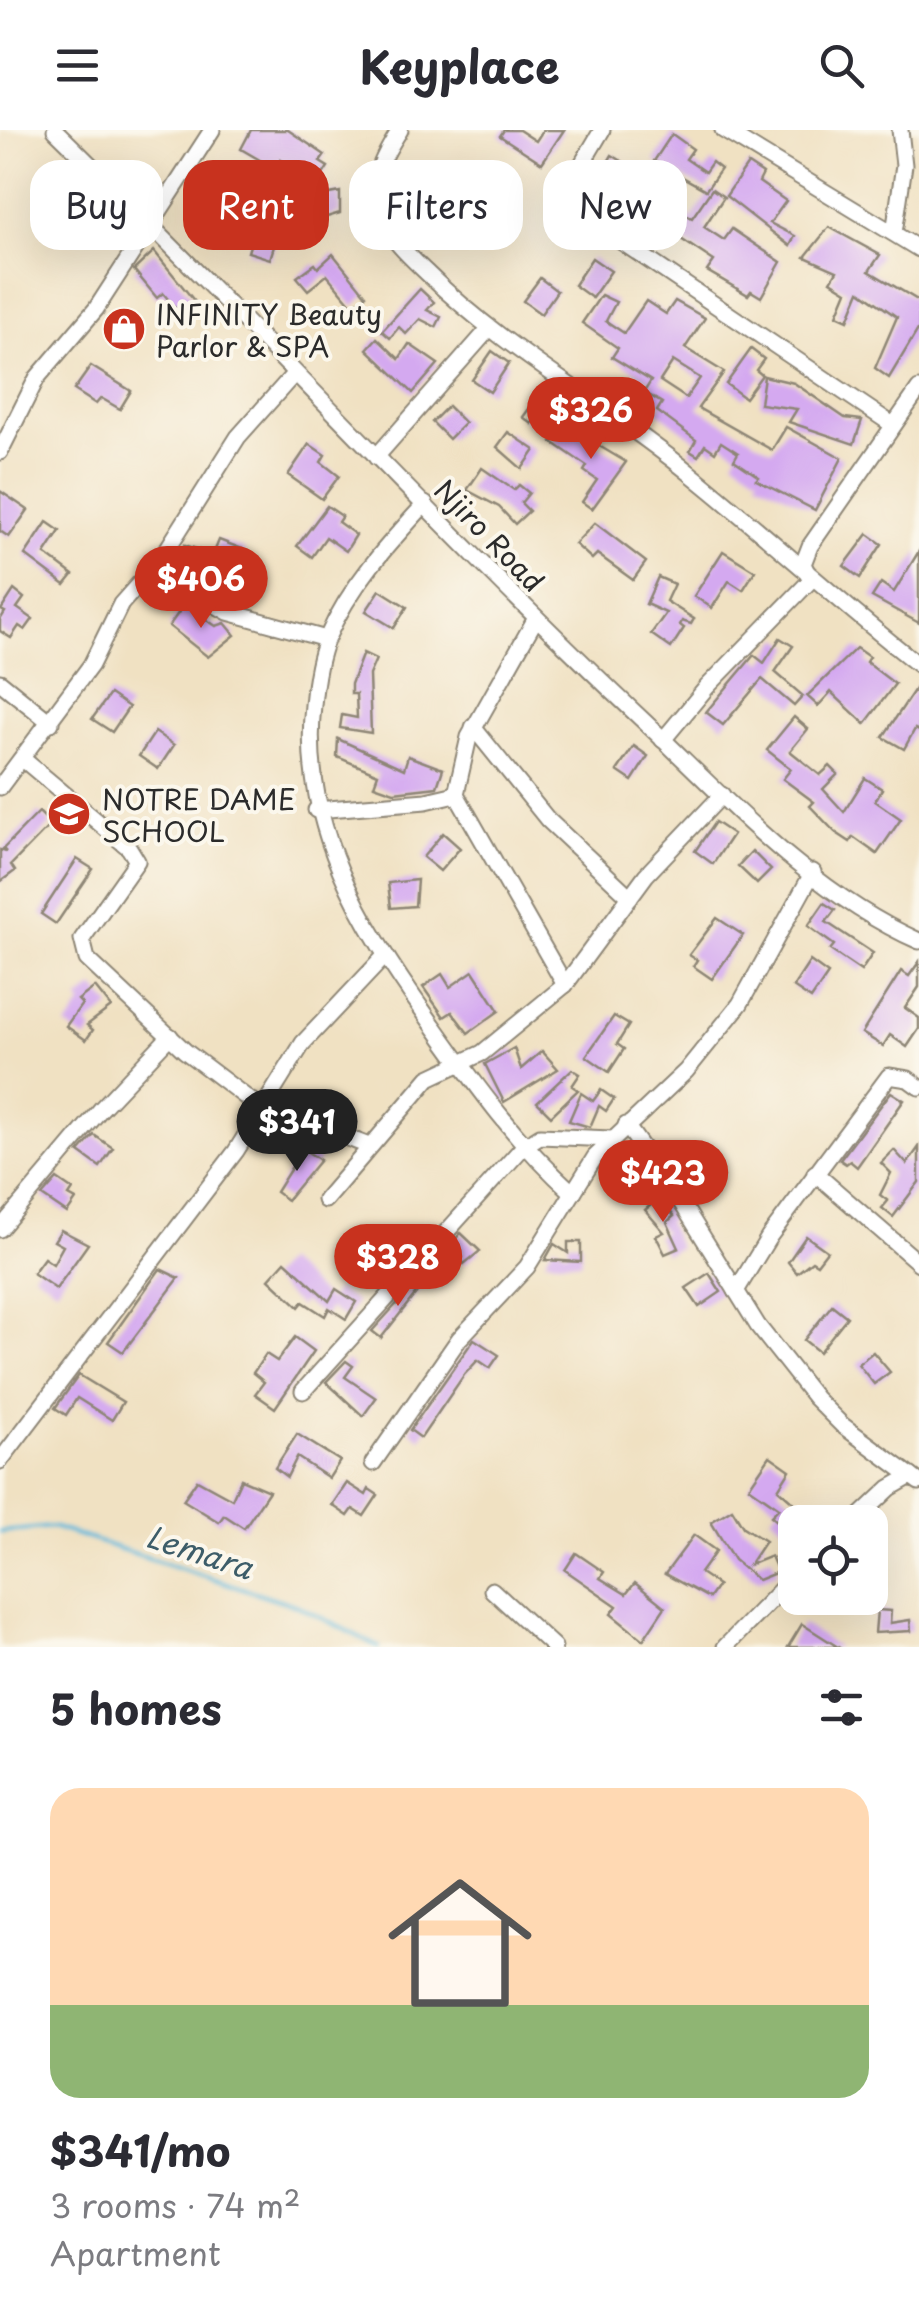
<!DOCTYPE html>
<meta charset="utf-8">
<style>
:root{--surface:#fff;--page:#f7f7f7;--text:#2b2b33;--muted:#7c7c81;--line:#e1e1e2;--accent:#c8321e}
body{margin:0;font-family:"Playpen Sans",sans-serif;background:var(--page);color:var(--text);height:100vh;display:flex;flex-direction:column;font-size:38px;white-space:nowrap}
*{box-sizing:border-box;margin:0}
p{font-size:32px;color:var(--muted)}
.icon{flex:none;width:55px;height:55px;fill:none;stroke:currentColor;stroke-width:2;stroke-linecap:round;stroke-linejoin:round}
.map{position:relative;height:1517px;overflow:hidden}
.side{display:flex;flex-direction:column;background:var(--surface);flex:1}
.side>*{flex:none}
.hud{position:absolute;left:30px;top:30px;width:860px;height:90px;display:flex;gap:20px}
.fabs{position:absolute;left:778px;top:1375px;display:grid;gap:20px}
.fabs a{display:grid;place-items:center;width:110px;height:110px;border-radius:20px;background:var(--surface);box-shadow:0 10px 40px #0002;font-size:50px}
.price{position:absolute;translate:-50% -85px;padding:0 22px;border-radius:35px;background:var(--accent);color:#fff;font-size:32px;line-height:65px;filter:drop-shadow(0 2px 5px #0008)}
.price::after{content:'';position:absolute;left:50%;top:60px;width:30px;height:22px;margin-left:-15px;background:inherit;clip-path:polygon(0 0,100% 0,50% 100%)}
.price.active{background:#222;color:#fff}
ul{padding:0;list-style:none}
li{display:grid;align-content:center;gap:20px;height:530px;padding:0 50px}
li+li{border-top:2px solid var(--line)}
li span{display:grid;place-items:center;height:310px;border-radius:30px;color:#555}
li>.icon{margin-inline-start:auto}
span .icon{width:180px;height:180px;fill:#fffc;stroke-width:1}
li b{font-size:42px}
h2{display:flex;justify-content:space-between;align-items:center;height:120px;padding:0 50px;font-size:42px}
.pill{padding:0 35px;border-radius:30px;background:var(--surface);box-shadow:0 10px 40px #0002;font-size:35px;line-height:90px}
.pill.active{background:var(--accent);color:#fff}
header{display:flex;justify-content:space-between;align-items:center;height:130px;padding:0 50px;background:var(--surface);font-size:45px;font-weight:700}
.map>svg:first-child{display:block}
</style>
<header><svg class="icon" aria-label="menu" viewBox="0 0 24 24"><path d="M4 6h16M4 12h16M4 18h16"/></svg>Keyplace<svg class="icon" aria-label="search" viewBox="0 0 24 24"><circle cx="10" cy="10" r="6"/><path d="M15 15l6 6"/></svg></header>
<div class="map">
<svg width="919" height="1517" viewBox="0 0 919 1517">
<rect width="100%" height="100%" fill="#fbf7ec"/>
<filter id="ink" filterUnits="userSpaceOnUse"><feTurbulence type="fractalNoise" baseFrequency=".01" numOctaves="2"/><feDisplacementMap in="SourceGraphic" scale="20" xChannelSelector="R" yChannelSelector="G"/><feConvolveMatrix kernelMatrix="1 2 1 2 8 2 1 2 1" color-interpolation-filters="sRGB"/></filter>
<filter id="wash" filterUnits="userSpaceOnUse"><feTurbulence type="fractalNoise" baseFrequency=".0048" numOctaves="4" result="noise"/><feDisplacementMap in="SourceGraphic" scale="40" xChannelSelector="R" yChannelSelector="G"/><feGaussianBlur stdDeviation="2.25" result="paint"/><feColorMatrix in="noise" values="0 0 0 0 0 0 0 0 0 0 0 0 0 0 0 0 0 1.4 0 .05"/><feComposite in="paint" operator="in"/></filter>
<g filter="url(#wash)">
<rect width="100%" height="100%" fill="#f0e1c2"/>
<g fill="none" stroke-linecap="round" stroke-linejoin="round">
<polyline stroke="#5fb9dc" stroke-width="4" points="0,1402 52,1397 298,1476 379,1517"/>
</g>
<g id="blocks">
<g fill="#d4a9f0" fill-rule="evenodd">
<polygon points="251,0 288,0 325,25 320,32 328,37 317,54 281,30 277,40 241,19"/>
<polygon points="504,0 519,0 536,11 543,0 564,0 542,33 500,6"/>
<polygon points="672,4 693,19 686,29 705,42 712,32 721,39 706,60 654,31"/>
<polygon points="612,25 638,41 623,64 598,49 590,62 582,57 591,42 599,47"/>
<polygon points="748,34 763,44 759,52 786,71 770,93 795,106 790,116 726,66"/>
<polygon points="243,47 267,51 264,68 291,62 285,80 258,86 237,82"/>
<polygon points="712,59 724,67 704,97 724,110 732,99 781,132 761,167 751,161 748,165 707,141 714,131 657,93 666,75 692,88"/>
<polygon points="340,62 340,83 301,95 297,70"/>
<polygon points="258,90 280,97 270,129 248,122"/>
<polygon points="829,97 880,125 869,141 919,171 919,198 889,248 875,238 897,187 860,161 848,190 837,185 847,161 831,151 837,141 805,127"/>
<polygon points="154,121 196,173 181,185 163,163 157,168 134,140"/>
<polygon points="333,124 366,165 353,176 327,145 308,160 297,147 315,134 318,138"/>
<polygon points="592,128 611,141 592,168 574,155"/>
<polygon points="540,148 557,161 541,184 523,171"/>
<polygon points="420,159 434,172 427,180 441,187 436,197 420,189 406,204 399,197 390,208 382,201"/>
<path d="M601 165 616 172 606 191 624 203 646 171 666 184 675 171 705 188 685 218 724 242 698 278 772 320 786 297 842 328 815 380 756 350 759 347 734 330 738 323 721 312 715 322 705 315 698 326 690 321 696 310 657 281 662 273 644 262 651 251 612 227 618 218 582 193ZM673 231 700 248 686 268 660 251Z"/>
<polygon points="377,208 399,229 409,214 438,234 413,263 367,219"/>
<polygon points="751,219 764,229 756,240 762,245 745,268 726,254"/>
<polygon points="492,221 509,233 490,262 472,250"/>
<polygon points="91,236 131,261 120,279 101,268 96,274 74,260"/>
<polygon points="764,246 794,253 845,288 862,290 854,314 789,292 797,279 760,274"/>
<polygon points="542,261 568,280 555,299 537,286 532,294 523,287"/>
<polygon points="448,276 465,293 449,309 432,292"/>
<polygon points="564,295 626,332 592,379 582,372 597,350 584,341 587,336 552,312"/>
<polygon points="508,302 535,320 522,339 497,317"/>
<polygon points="309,314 325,325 321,332 339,346 322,369 288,345"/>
<polygon points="482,338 514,360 519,355 529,363 521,373 529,381 515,394 499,377 467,360"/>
<polygon points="0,361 28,380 9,407 0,401"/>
<polygon points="327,376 342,386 338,392 356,405 346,421 326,407 312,427 297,416"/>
<polygon points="47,392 60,401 45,424 73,445 65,455 25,425"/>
<polygon points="595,393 646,432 633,450 597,424 592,429 575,414"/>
<polygon points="868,404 882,414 860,448 844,436"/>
<polygon points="219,410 245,420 234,445 201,431 199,437 181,430 185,415 213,425"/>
<polygon points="723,421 755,441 743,460 729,451 712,478 694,466"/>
<polygon points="919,421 919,493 872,467 881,453 894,462"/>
<polygon points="658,447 674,454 666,471 694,489 691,494 682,491 680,495 684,498 671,518 651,504 666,483 646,474"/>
<polygon points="14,460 24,468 17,478 33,489 25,500 19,496 11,508 0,501 0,490 5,482 1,480"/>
<polygon points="380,460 407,477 394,498 366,481"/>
<polygon points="184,475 216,496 225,493 235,505 208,527 169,496"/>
<polygon points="780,508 793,516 775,542 803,566 794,576 762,549 723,595 706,582 754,525 764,533"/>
<polygon points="856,518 869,527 866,532 895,554 865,594 831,562 818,576 807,566"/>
<polygon points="363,523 376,529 369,545 371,603 340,598 342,585 357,588 356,564 351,564 351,554"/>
<polygon points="919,553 919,601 915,599 904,619 883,607"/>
<polygon points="110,564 129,577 112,602 92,589"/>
<polygon points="794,587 808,599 790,621 820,645 830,636 838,644 823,659 844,682 865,648 882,659 875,671 901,689 877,724 853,707 850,712 835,702 810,676 814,672 783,649 791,639 767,620"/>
<polygon points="155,602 174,615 158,639 139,626"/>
<polygon points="338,609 404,639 408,626 443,639 437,657 394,662 374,655 378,644 337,627"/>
<polygon points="634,616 648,626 632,651 617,641"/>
<polygon points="39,682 51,694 11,735 15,741 0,752 0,720 6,722 3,719"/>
<polygon points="715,692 733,704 713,734 695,721"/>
<polygon points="443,703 460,718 440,741 423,727"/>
<polygon points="752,721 771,740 757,754 738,736"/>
<polygon points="77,729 93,739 56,794 41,784"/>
<polygon points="417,750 415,776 391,778 388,753"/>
<polygon points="824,773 835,780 826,792 873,823 861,841 830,820 834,815 808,796"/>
<polygon points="717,788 743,805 712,849 693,836 697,830 689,825"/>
<polygon points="810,831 828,844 811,869 793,857"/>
<polygon points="919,832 919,857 905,878 919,888 919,899 907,917 890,905 883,916 862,903 901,841 909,846"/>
<polygon points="473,841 499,881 468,903 452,882 444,887 423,857 442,844 450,857"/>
<polygon points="95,857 111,877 87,895 93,900 86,910 66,896 82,874 78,870"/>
<polygon points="614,886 629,895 617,914 624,919 609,942 586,926"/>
<polygon points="514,918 521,939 542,921 558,939 504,972 485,934"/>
<polygon points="572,939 580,944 572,956 578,960 551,986 537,972"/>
<polygon points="601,960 614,969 606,981 599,976 590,997 569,991 581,963 593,971"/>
<polygon points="891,962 904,970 857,1037 850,1031 846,1034 840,1030"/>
<polygon points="94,1005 113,1018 100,1037 79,1022"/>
<polygon points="919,1017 919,1052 893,1087 882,1078 888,1071 880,1065 891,1043 881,1033 894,1020 907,1034"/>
<polygon points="303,1019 320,1030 287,1070 276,1062"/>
<polygon points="57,1049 73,1060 69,1066 76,1070 67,1083 42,1066"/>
<polygon points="659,1068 674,1086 667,1092 679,1118 665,1124 656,1106 664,1102 645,1080"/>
<polygon points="61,1100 88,1114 56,1159 33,1143 44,1128 53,1134 63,1116 54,1111"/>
<polygon points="461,1103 480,1121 464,1134 452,1118 445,1129 440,1126"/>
<polygon points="806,1106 827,1121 817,1134 812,1131 797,1143 788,1132"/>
<polygon points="568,1112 581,1112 581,1132 545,1130 554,1114 568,1123"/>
<polygon points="285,1131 329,1171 336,1159 356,1172 346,1189 329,1178 325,1186 303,1172 299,1177 269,1149"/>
<polygon points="160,1139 179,1148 123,1222 108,1212"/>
<polygon points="709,1143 721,1162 699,1177 686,1158"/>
<polygon points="423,1145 428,1148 381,1208 372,1201"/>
<polygon points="832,1175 847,1187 819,1222 804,1210"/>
<polygon points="295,1207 314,1221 275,1278 255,1264 264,1252 253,1243 266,1224 277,1231"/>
<polygon points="474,1209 499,1225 490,1238 478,1230 464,1245 421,1308 410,1300"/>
<polygon points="873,1222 890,1242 874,1254 858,1234"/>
<polygon points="346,1231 353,1236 345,1247 376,1268 363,1286 326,1252"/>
<polygon points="79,1245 123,1272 112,1290 77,1268 66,1285 55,1278"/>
<polygon points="297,1304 340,1331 329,1348 297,1327 287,1347 275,1338"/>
<polygon points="770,1326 790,1340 778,1359 800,1378 784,1397 771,1386 779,1378 749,1357"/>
<polygon points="241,1349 269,1361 244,1398 224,1385 219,1392 183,1370 197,1350 232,1369"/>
<polygon points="347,1353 366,1365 369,1359 378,1365 364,1386 353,1379 348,1386 332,1375"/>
<polygon points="732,1379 743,1397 765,1411 749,1435 771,1426 778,1442 758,1450 734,1430 711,1392"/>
<polygon points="694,1405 716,1421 700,1443 718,1455 709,1468 665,1444"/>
<polygon points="576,1423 604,1442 600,1448 626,1464 635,1453 665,1477 643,1510 611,1484 617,1476 565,1440"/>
<polygon points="877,1480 891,1481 890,1493 910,1490 911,1501 875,1503"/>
<polygon points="802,1494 838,1517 788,1517"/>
</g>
</g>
</g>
<g filter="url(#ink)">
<use href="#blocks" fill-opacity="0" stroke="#8e8676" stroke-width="2.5"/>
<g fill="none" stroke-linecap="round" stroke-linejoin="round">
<g stroke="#8e8676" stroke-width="19">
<g id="minor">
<path d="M55 0C256 196 443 403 648 595 729 672 814 765 919 811"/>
<path d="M400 0C384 25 367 53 380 84 389 108 409 126 427 143 507 222 606 274 692 345 769 407 841 474 919 535"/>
<polyline points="602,0 566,61 573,79 893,295"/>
<polyline points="723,0 919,119"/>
<polyline points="894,103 904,35 900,0"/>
<polyline points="0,322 37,248 96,179 212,0"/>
<polyline points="376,327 488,200"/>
<path d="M425 374C388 414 349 457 327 508 318 529 315 553 313 575 300 694 361 794 428 888 473 951 514 1010 573 1063"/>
<polyline points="153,440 228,482 326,509"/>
<polyline points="0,552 51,593"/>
<polyline points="473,597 548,690 630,767"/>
<polyline points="663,610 707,557 811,450 803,434 810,416 919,259"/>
<polyline points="24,630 129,718 137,731 82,809 87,829 185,921 251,971 369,1016"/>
<polyline points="0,657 91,535 121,474 161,429 238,307 295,243"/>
<polyline points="456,664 565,855"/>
<polyline points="316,680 426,671 456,664 469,607 536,488"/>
<polyline points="626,995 681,1072 758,1196 815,1268 842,1295 919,1352"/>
<polyline points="815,1043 919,1133"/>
<polyline points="325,1070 429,948 482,923 565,855 646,745 722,665"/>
<polyline points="0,1099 101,979 170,906"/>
<polyline points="736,1161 769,1107 889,946 908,949 919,957"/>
<polyline points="303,1261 524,1016 540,1006 611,1009"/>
<polyline points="0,1331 236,1021 303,913 384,827"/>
<polyline points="373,1333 459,1209 527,1137 595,1027 686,941 740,874 813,742"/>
<polyline points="854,1392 890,1358 911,1346"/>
<polyline points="492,1460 554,1517"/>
<polyline points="725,1517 795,1445"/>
</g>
</g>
<use href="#minor" stroke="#fff" stroke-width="15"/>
</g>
</g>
<defs>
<g id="shop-disc" transform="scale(2.25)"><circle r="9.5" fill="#c8321e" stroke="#fbf7ec"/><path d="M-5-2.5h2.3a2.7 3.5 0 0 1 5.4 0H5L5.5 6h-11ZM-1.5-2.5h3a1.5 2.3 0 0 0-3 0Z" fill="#fff"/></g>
<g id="school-disc" transform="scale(2.25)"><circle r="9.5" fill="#c8321e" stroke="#fbf7ec"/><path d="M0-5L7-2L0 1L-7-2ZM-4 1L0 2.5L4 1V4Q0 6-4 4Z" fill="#fff"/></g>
</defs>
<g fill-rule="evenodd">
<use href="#shop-disc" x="124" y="199"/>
<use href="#school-disc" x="69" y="684"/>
</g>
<g text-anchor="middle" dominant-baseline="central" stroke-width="8" stroke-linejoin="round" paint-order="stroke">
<g font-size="28" fill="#2b2b2b" stroke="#fbf7ec" text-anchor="start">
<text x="156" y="183">INFINITY Beauty<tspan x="156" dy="32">Parlor &amp; SPA</tspan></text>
<text x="102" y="668">NOTRE DAME<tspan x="102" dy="32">SCHOOL</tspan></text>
</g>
<g font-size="28" fill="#2b2b2b" stroke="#fbf7ec">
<text transform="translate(490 405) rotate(46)">Njiro Road</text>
</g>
<g font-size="30" font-style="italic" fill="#3d5d69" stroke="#fbf7ec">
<text transform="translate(200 1421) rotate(18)">Lemara</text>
</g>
</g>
</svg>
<div class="fabs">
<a><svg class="icon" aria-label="locate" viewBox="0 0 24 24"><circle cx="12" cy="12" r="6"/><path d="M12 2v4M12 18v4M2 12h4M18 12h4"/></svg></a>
</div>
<b class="price" style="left:591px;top:332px">$326</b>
<b class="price" style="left:201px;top:501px">$406</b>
<b class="price active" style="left:297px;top:1044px">$341</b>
<b class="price" style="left:663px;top:1095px">$423</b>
<b class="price" style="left:398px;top:1179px">$328</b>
<div class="hud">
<a class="pill">Buy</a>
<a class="pill active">Rent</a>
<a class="pill">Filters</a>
<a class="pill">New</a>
</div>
</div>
<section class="side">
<h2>5 homes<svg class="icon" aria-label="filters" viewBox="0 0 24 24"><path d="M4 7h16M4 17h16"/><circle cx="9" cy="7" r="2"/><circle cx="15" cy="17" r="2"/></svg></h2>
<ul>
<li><span style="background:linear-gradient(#ffd9b3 70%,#8fb573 0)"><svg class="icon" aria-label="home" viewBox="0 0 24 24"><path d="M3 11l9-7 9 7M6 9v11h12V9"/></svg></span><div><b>$341/mo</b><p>3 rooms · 74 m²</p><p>Apartment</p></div></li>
</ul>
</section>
